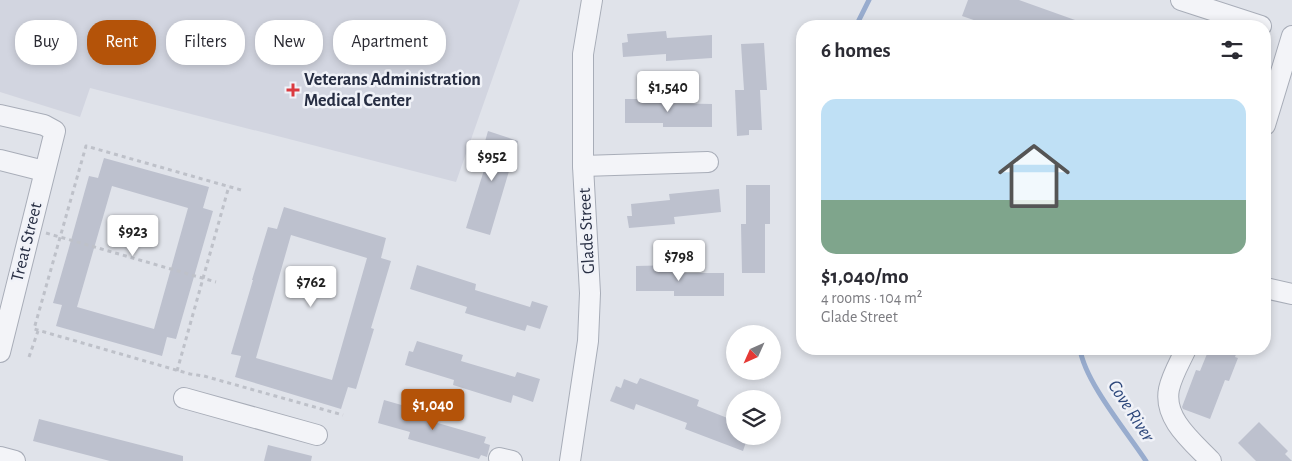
<!DOCTYPE html>
<meta charset="utf-8">
<style>
:root{--surface:#fff;--page:#f7f7f7;--text:#2b2b33;--muted:#7c7c81;--line:#e1e1e2;--accent:#b45309}
body{margin:0;font-family:"Alegreya Sans",sans-serif;background:var(--page);color:var(--text);height:100vh;display:flex;flex-direction:column;font-size:19px;white-space:nowrap}
*{box-sizing:border-box;margin:0}
p{font-size:16px;color:var(--muted)}
.icon{flex:none;width:28px;height:28px;fill:none;stroke:currentColor;stroke-width:2;stroke-linecap:round;stroke-linejoin:round}
.map{position:relative;flex:1;overflow:hidden}
.side{position:absolute;left:796px;top:20px;width:475px;height:335px;display:flex;flex-direction:column;background:var(--surface);border-radius:20px;box-shadow:0 2px 8px #0003}
.side>*{flex:none}
.guide{position:absolute;left:15px;top:20px;width:475px;height:45px;display:flex;gap:10px}
.needle{width:32px;rotate:225deg}
.controls{position:absolute;left:726px;top:325px;display:grid;gap:10px}
.controls a{display:grid;place-items:center;width:55px;height:55px;border-radius:50%;background:var(--surface);box-shadow:0 2px 8px #0003;font-size:25px}
.price{position:absolute;translate:-50% -42px;padding:0 11px;border-radius:5px;background:#fff;color:#222;font-size:16px;line-height:32px;filter:drop-shadow(0 1px 2px #0008)}
.price::after{content:'';position:absolute;left:50%;top:30px;width:15px;height:11px;margin-left:-8px;background:inherit;clip-path:polygon(0 0,100% 0,50% 100%)}
.price.current{background:var(--accent);color:#fff}
ul{padding:0;list-style:none}
li{display:grid;align-content:center;gap:10px;height:265px;padding:0 25px}
li+li{border-top:1px solid var(--line)}
li span{display:grid;place-items:center;height:155px;border-radius:15px;color:#555}
li>.icon{margin-inline-start:auto}
span .icon{width:90px;height:90px;fill:#fffc;stroke-width:1}
li b{font-size:21px}
h2{display:flex;justify-content:space-between;align-items:center;height:60px;padding:0 25px;font-size:21px}
.pill{padding:0 18px;border-radius:20px;background:var(--surface);box-shadow:0 2px 8px #0003;font-size:18px;line-height:45px}
.pill.current{background:var(--accent);color:#fff}
.map>svg:first-child{display:block}
</style>
<div class="map">
<svg width="1292" height="461" viewBox="0 0 1292 461">
<rect width="100%" height="100%" fill="#e0e3ea"/>
<polygon fill="#d2d5e0" points="0,0 520,0 456,182 90,88 80,117 0,92"/>
<g fill="none" stroke-linecap="round" stroke-linejoin="round">
<g stroke="#98acce" stroke-width="5">
<polyline points="856,26 869,0"/>
<path d="M1080 349C1085 382 1127 432 1146 461"/>
</g>
</g>
<g fill="#bdc1ce" fill-rule="evenodd">
<polygon points="968,0 1019,0 1089,25 1089,26 991,26 962,16"/>
<polygon points="666,31 667,38 712,35 712,58 666,61 666,54 623,57 622,43 628,42 627,34"/>
<polygon points="764,43 767,90 760,90 762,130 749,130 749,135 737,136 735,90 744,90 741,44"/>
<polygon points="625,99 663,99 663,103 712,104 712,127 663,127 663,123 625,123"/>
<polygon points="488,131 518,141 490,235 466,228 484,170 486,161 480,159"/>
<path d="M104 158 209 187 203 208 213 211 176 339 167 337 162 356 56 326 62 305 53 303 68 251 89 176 98 178ZM112 186 188 208 154 329 77 307Z"/>
<polygon points="746,185 770,185 770,224 765,224 765,273 742,273 741,224 746,224"/>
<polygon points="719,189 721,212 674,217 675,224 629,228 627,216 632,216 631,204 670,200 669,194"/>
<path d="M284 207 386 238 381 258 391 261 371 328 374 329 356 389 348 387 341 409 235 377 241 356 231 354 253 280H252L268 227 277 229ZM291 235 367 258 332 380 256 358Z"/>
<polygon points="417,265 476,284 475,290 530,307 532,301 548,306 540,329 527,325 525,331 465,313 467,307 410,289"/>
<polygon points="677,265 676,273 724,273 724,296 674,296 674,291 636,291 636,266"/>
<polygon points="417,341 463,355 461,361 515,377 517,372 540,379 533,402 513,395 511,403 453,385 454,380 405,365 409,351 413,352"/>
<polygon points="1209,349 1238,349 1235,357 1238,358 1229,381 1225,380 1210,419 1183,409 1182,407 1196,370 1200,371"/>
<polygon points="640,378 699,400 697,406 735,421 735,436 748,436 743,451 685,429 687,423 636,404 634,410 610,401 616,386 621,388 624,379 637,384"/>
<polygon points="384,400 419,410 417,417 486,437 484,443 490,445 487,457 481,455 479,459 408,439 410,432 378,423"/>
<polygon points="39,419 183,456 183,461 110,461 33,441"/>
<polygon points="1259,422 1288,451 1285,454 1292,461 1256,461 1238,443"/>
<polygon points="268,445 312,456 311,461 264,461"/>
</g>
<g fill="none" stroke-linecap="round" stroke-linejoin="round">
<g stroke="#a8adb8" stroke-width="22">
<g id="minor">
<polyline points="1181,0 1261,26"/>
<polyline points="0,115 44,125 55,131 0,352"/>
<polyline points="1265,125 1292,36"/>
<polyline points="0,160 44,171"/>
<polyline points="583,166 708,162"/>
<polyline points="1265,288 1292,294"/>
<path d="M1186 349C1180 362 1172 375 1169 389 1163 419 1193 442 1211 461"/>
<polyline points="184,398 317,435"/>
<polyline points="0,457 15,461"/>
<polyline points="499,458 512,461"/>
<polyline points="570,461 588,341 590,293 583,166 583,54 592,0"/>
</g>
</g>
<g stroke="#bec1c9" stroke-width="3" stroke-dasharray="4 4" stroke-linecap="butt">
<polyline points="241,190 86,146 34,329 190,374 204,376 343,415"/>
<polyline points="46,233 216,282"/>
<polyline points="29,357 38,331"/>
<polyline points="177,371 229,186"/>
</g>
<use href="#minor" stroke="#f3f4f8" stroke-width="20"/>
</g>
<path fill="#db3a40" stroke="#f0f2f8" stroke-width="2" d="M290.5 82.5h5v5h5v5h-5v5h-5v-5h-5v-5h5z"/>
<g text-anchor="middle" dominant-baseline="central" stroke-width="5" stroke-linejoin="round" paint-order="stroke">
<g font-size="18" font-weight="bold" fill="#272e43" stroke="#f0f2f8" text-anchor="start">
<text x="304" y="80">Veterans Administration<tspan x="304" dy="21">Medical Center</tspan></text>
</g>
<g font-size="18" fill="#272e43" stroke="#f0f2f8">
<text transform="translate(587 231) rotate(-93)">Glade Street</text>
<text transform="translate(27 242) rotate(-76)">Treat Street</text>
</g>
<g font-size="19" font-style="italic" fill="#2d477b" stroke="#f0f2f8">
<text transform="translate(1131 411) rotate(57)">Cove River</text>
</g>
</g>
</svg>
<div class="controls">
<a><svg class="needle" viewBox="-14 -14 28 28"><path d="M0-13l5 13h-10z" fill="#e53935"/><path d="M0 13l5-13h-10z" fill="#7c7c81"/></svg></a>
<a><svg class="icon" aria-label="layers" viewBox="0 0 24 24"><path d="M12 4l9 5-9 5-9-5zM3 14l9 5 9-5"/></svg></a>
</div>
<b class="price" style="left:668px;top:113px">$1,540</b>
<b class="price" style="left:492px;top:182px">$952</b>
<b class="price" style="left:133px;top:257px">$923</b>
<b class="price" style="left:679px;top:282px">$798</b>
<b class="price" style="left:311px;top:308px">$762</b>
<b class="price current" style="left:433px;top:431px">$1,040</b>
<div class="guide">
<a class="pill">Buy</a>
<a class="pill current">Rent</a>
<a class="pill">Filters</a>
<a class="pill">New</a>
<a class="pill">Apartment</a>
</div>
<section class="side">
<h2>6 homes<svg class="icon" aria-label="filters" viewBox="0 0 24 24"><path d="M4 7h16M4 17h16"/><circle cx="9" cy="7" r="2"/><circle cx="15" cy="17" r="2"/></svg></h2>
<ul>
<li><span style="background:linear-gradient(#bfe0f5 65%,#7fa58c 0)"><svg class="icon" aria-label="home" viewBox="0 0 24 24"><path d="M3 11l9-7 9 7M6 9v11h12V9"/></svg></span><div><b>$1,040/mo</b><p>4 rooms · 104 m²</p><p>Glade Street</p></div></li>
</ul>
</section>
</div>
